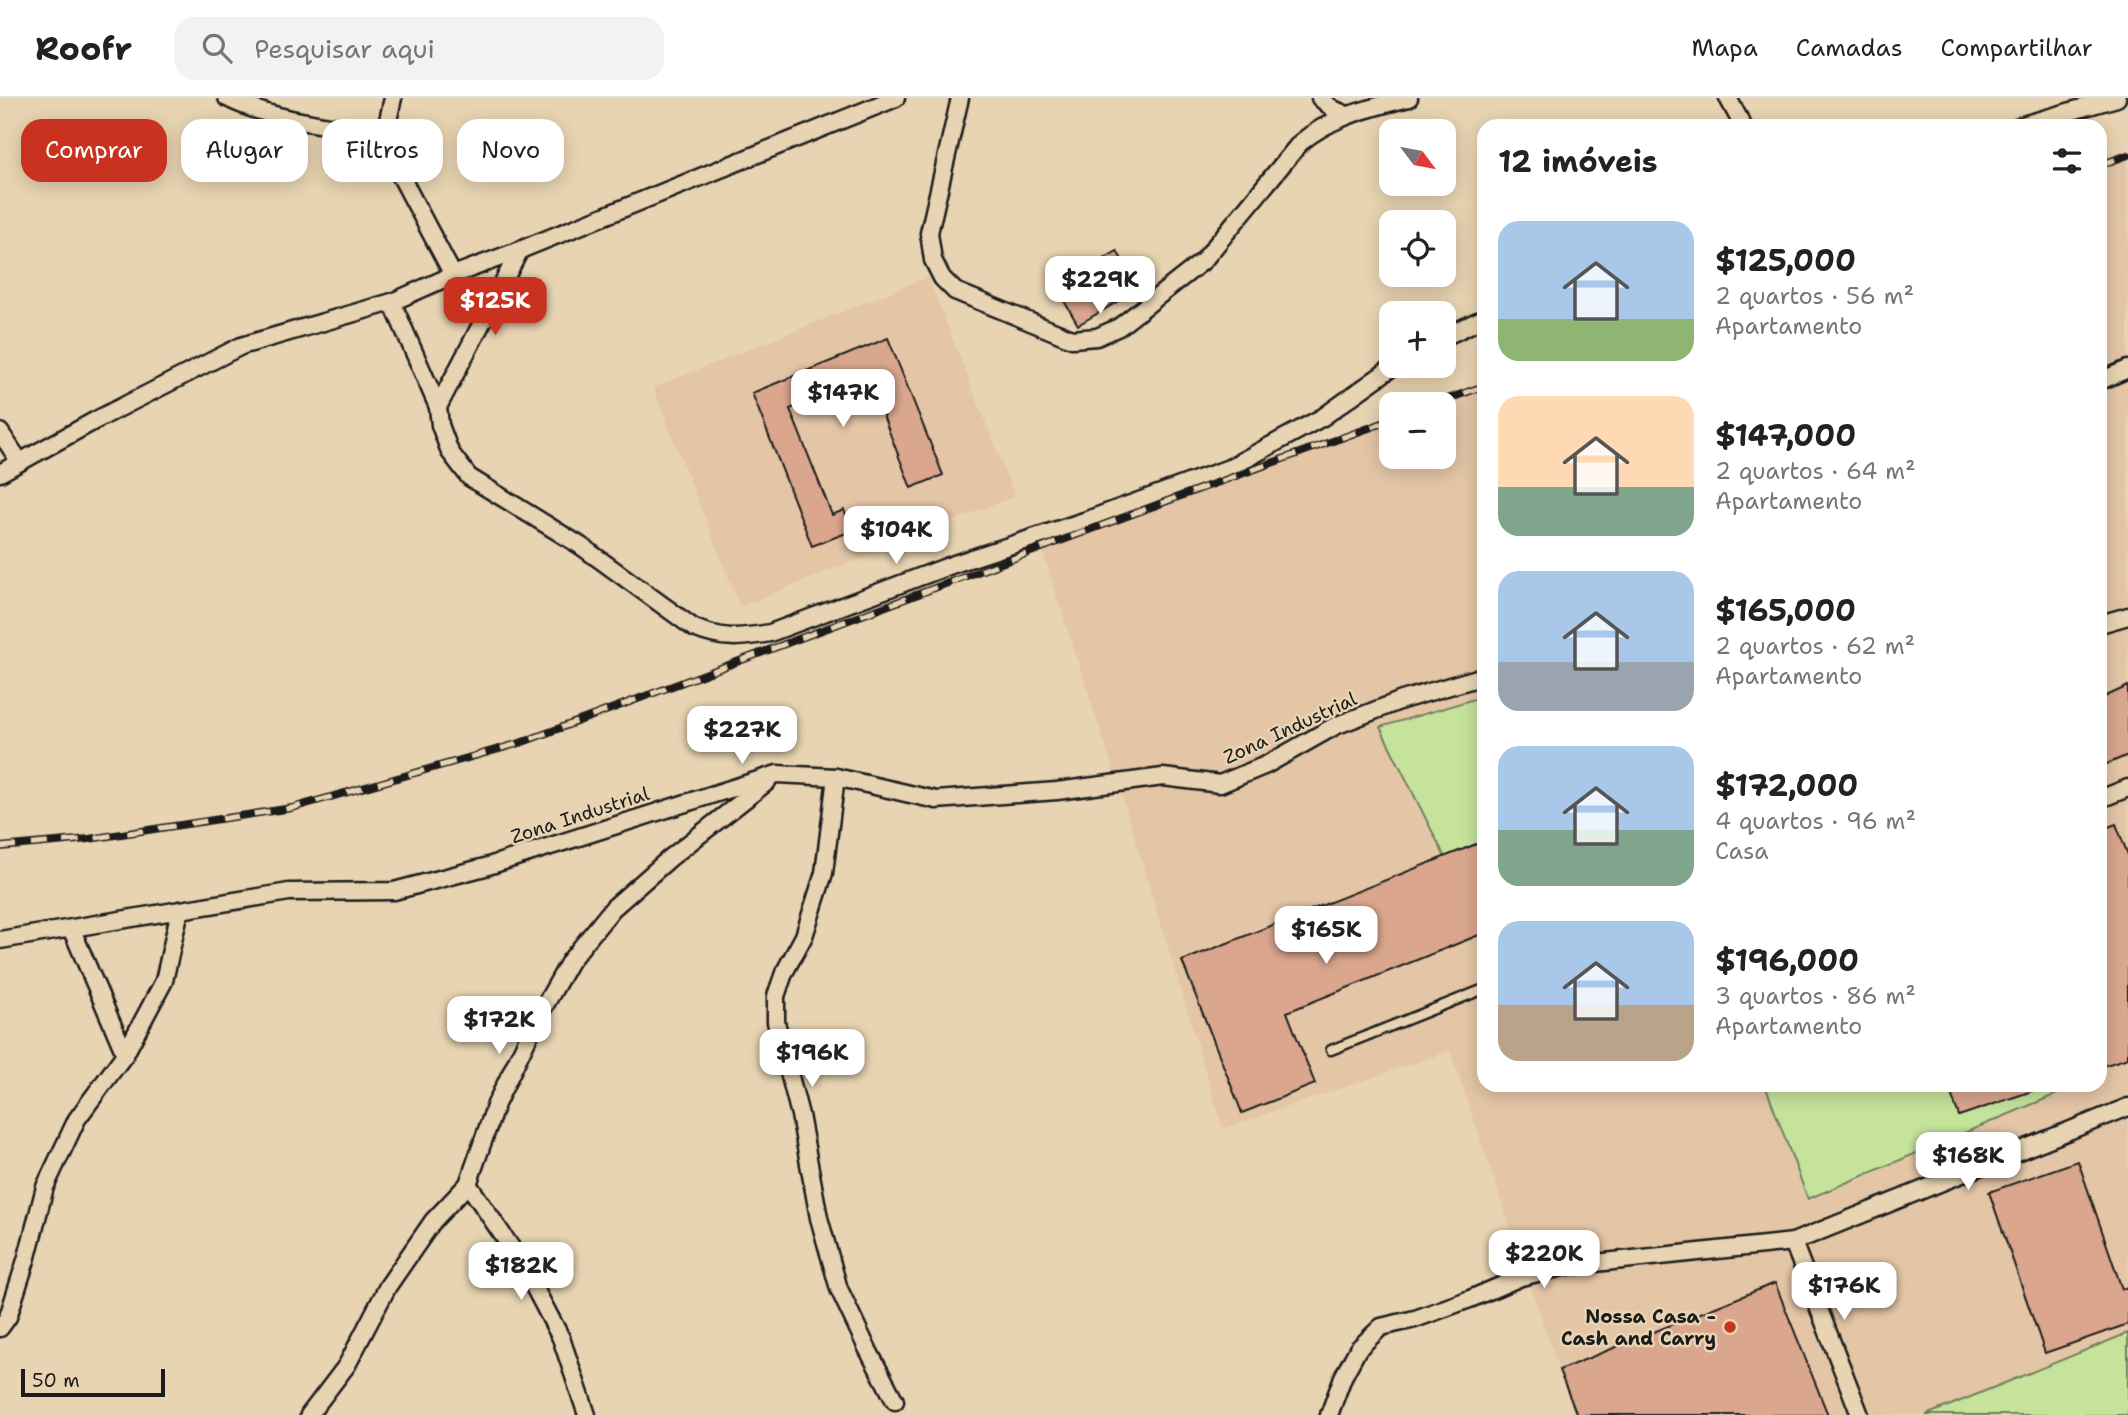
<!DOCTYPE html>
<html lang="pt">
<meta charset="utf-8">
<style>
:root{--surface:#fff;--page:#f2f2f2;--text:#222;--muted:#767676;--line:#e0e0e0;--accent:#c8321e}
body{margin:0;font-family:"Shantell Sans",sans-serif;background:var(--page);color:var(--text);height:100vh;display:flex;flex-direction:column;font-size:26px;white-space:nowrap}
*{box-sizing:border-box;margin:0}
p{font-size:23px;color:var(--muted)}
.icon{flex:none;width:38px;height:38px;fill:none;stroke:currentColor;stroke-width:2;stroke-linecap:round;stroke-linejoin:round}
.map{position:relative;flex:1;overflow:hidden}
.side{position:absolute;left:1477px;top:21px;width:630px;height:973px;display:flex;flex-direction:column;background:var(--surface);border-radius:21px;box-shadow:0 4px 18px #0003}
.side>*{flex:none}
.banner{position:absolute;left:21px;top:21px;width:665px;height:63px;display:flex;gap:14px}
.needle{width:46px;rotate:122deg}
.buttons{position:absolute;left:1379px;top:21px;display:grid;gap:14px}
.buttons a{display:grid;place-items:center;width:77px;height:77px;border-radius:14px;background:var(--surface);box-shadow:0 4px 18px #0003;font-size:35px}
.scale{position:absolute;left:21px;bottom:18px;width:144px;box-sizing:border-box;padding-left:7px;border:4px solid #1c1c1c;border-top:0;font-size:19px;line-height:24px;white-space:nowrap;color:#1c1c1c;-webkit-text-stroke:5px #e8d4b2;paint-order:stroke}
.price{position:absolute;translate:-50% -60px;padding:0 16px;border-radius:14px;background:#fff;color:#222;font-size:23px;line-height:46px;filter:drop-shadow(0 2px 4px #0008)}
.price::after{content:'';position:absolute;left:50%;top:42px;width:21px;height:16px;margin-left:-10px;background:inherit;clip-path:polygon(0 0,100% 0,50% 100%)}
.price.current{background:var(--accent);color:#fff}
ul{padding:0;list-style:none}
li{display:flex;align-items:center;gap:21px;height:175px;padding:0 21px}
li span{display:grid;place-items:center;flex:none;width:196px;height:140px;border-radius:21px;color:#555}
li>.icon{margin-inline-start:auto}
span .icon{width:84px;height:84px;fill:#fffc;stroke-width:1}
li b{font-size:30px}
h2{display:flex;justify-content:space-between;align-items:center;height:84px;padding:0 21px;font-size:30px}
.chip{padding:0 24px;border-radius:21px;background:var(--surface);box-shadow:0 4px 18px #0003;font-size:24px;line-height:63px}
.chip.current{background:var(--accent);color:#fff}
header{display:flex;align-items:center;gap:42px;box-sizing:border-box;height:98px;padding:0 35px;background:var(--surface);border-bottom:2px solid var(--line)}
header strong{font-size:33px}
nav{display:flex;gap:38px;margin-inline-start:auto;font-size:24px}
.search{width:490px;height:63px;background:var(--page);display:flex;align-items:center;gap:18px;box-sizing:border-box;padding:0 24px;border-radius:21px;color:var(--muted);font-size:26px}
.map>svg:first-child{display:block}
</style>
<header>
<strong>Roofr</strong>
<div class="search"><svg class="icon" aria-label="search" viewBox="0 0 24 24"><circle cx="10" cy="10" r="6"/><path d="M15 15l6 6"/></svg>Pesquisar aqui</div>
<nav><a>Mapa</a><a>Camadas</a><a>Compartilhar</a></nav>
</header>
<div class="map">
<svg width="2128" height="1317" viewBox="0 0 2128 1317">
<rect width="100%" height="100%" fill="#e8d4b2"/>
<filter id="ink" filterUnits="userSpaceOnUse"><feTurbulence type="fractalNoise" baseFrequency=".0143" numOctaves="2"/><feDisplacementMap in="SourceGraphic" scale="14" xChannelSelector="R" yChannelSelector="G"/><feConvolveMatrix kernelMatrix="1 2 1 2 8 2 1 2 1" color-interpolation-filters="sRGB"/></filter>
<g filter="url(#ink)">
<g fill="#e4c6a7">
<polygon points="2128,50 2128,1317 1577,1317 1559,1272 1450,953 1223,1031 1123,702 1041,450 1391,320 1391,359 1444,359 1444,306 1430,306 1484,286 1484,987 2100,987 2100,61"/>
<polygon points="928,179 1015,398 740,509 653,290"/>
</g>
<g fill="#c5e39b" stroke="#70805c" stroke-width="2">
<polygon points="1484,598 1484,743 1445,759 1380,629"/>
<polygon points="1765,987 2078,987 1808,1101"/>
<polygon points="2128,1235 2128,1317 1926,1317"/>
</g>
<g fill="#daa68e" stroke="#1c1c1c" stroke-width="2">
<polygon points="1117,153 1139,191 1078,227 1056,189"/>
<polygon points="888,240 943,377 911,390 868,279 790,311 832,417 844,412 852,433 812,448 752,295"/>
<polygon points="2128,588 2128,657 2100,669 2100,601"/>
<polygon points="2116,726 2128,757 2128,960 2100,969 2100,732"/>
<polygon points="1484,743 1484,835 1287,914 1315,986 1242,1015 1182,863"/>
<polygon points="1948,987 2041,987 2041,990 1959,1018"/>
<polygon points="2078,1063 2122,1191 2128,1189 2128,1226 2045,1255 1989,1094"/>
<polygon points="1775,1185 1828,1317 1577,1317 1559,1272"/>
</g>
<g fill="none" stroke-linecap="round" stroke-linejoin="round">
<g stroke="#1c1c1c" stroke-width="13">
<polyline id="service" points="1331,952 1484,891"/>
</g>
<g stroke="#1c1c1c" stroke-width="21">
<g id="minor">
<path d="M227 0C269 22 338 29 385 36"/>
<polyline points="393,0 385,36 388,54 453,177"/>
<path d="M960 0 929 135 933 162 942 180 955 193 1072 241 1097 239 1119 229 1203 163 1300 45C1332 18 1370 10 1409 0"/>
<polyline points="1320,0 1333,11 1347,17"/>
<polyline points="1728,0 1743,28"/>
<polyline points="2019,28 2117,0"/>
<path d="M392 204 438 309 440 327 450 354 469 379 581 448 694 530C723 542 740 540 770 535L954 466 1084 423 1229 370 1323 319 1394 268"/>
<polyline points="1444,239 1484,220"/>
<polyline points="2100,283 2128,271"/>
<polyline points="438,309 520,152"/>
<polyline points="0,334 20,364"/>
<polyline points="0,375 96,322 241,248 392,204 453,177 520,152 896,0"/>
<polyline points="2100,526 2128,518"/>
<polyline points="836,679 824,775 804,838 784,875 776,898 776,924 800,1017 819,1120 839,1191 867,1250 895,1303"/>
<polyline points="2100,701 2128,690"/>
<polyline points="72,832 125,956"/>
<polyline points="0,842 289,794 394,793 485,769 777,676 836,679 936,702 1057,693 1163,679 1220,686 1266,667 1335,628 1402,602 1484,578"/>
<polyline points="468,1086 521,1164 561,1240 587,1317"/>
<polyline points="1793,1144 1860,1317"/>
<polyline points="0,1230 8,1219 27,1159 45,1089 77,1021 125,956 164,883 180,812"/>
<polyline points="309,1317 347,1267 388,1188 433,1123 468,1086 496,1006 537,921 570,863 613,810 670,760 767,684"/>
<polyline points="1329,1317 1343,1279 1358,1251 1381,1229 1415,1221 1470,1201 1521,1179 1567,1168 1793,1144 2128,1009"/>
</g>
</g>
<use href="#service" stroke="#e8d4b2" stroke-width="8"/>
<use href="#minor" stroke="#e8d4b2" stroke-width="16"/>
<g stroke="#1c1c1c" stroke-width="8">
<g id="rail">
<polyline points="2100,67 2128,57"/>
<polyline points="1434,306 1484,288"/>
<polyline points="0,749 89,741 292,710 520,645 1194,393 1391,322"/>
</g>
</g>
<use href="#rail" stroke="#e8d4b2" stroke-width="5" stroke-dasharray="16" stroke-linecap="butt"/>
</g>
</g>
<circle fill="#c8321e" stroke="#e8d4b2" stroke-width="2.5" cx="1730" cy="1229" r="7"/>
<g text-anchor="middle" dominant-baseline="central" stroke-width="5" stroke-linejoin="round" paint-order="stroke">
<g font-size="19" fill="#1c1c1c" stroke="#e8d4b2">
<text transform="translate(1290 630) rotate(-25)">Zona Industrial</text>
<text transform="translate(580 717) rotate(-18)">Zona Industrial</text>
</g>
<g font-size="19" font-weight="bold" fill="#1c1c1c" stroke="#e8d4b2" text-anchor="end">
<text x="1716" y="1218">Nossa Casa -<tspan x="1716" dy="22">Cash and Carry</tspan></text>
</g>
</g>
</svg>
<div class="buttons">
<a><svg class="needle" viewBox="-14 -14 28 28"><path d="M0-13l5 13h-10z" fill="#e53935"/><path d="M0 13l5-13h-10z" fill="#767676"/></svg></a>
<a><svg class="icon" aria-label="locate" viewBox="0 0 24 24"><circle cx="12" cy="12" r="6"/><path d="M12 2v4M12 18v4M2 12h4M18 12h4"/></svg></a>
<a>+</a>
<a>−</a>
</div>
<div class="scale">50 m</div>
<b class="price" style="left:1100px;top:218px">$229K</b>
<b class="price current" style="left:495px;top:239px">$125K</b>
<b class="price" style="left:843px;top:331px">$147K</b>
<b class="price" style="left:896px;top:468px">$104K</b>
<b class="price" style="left:742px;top:668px">$227K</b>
<b class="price" style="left:1326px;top:868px">$165K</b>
<b class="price" style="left:499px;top:958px">$172K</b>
<b class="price" style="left:812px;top:991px">$196K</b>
<b class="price" style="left:1968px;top:1094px">$168K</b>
<b class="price" style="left:1544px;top:1192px">$220K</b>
<b class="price" style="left:521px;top:1204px">$182K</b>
<b class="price" style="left:1844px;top:1224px">$176K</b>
<div class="banner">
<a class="chip current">Comprar</a>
<a class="chip">Alugar</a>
<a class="chip">Filtros</a>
<a class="chip">Novo</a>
</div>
<section class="side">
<h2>12 imóveis<svg class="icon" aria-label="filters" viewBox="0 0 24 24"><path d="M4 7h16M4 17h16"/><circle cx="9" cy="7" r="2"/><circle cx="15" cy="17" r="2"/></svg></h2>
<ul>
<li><span style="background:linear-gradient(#a9c7e8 70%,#8fb573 0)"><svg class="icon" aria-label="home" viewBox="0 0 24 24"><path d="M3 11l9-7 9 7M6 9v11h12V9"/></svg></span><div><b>$125,000</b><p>2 quartos · 56 m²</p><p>Apartamento</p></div></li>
<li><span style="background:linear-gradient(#ffd9b3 65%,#7fa58c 0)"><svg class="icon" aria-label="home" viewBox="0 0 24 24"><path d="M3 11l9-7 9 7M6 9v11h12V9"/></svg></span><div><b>$147,000</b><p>2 quartos · 64 m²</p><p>Apartamento</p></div></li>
<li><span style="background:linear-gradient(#a9c7e8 65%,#9aa5b1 0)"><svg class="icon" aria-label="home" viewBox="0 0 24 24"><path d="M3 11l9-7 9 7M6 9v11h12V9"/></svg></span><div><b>$165,000</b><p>2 quartos · 62 m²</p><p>Apartamento</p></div></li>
<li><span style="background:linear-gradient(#a9c7e8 60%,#7fa58c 0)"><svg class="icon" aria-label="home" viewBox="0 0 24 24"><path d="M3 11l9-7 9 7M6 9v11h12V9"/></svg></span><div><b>$172,000</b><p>4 quartos · 96 m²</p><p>Casa</p></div></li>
<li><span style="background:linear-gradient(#a9c7e8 60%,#b9a48a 0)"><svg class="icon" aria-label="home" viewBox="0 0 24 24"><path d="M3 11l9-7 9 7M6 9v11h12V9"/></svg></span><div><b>$196,000</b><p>3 quartos · 86 m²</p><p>Apartamento</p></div></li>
</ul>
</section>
</div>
